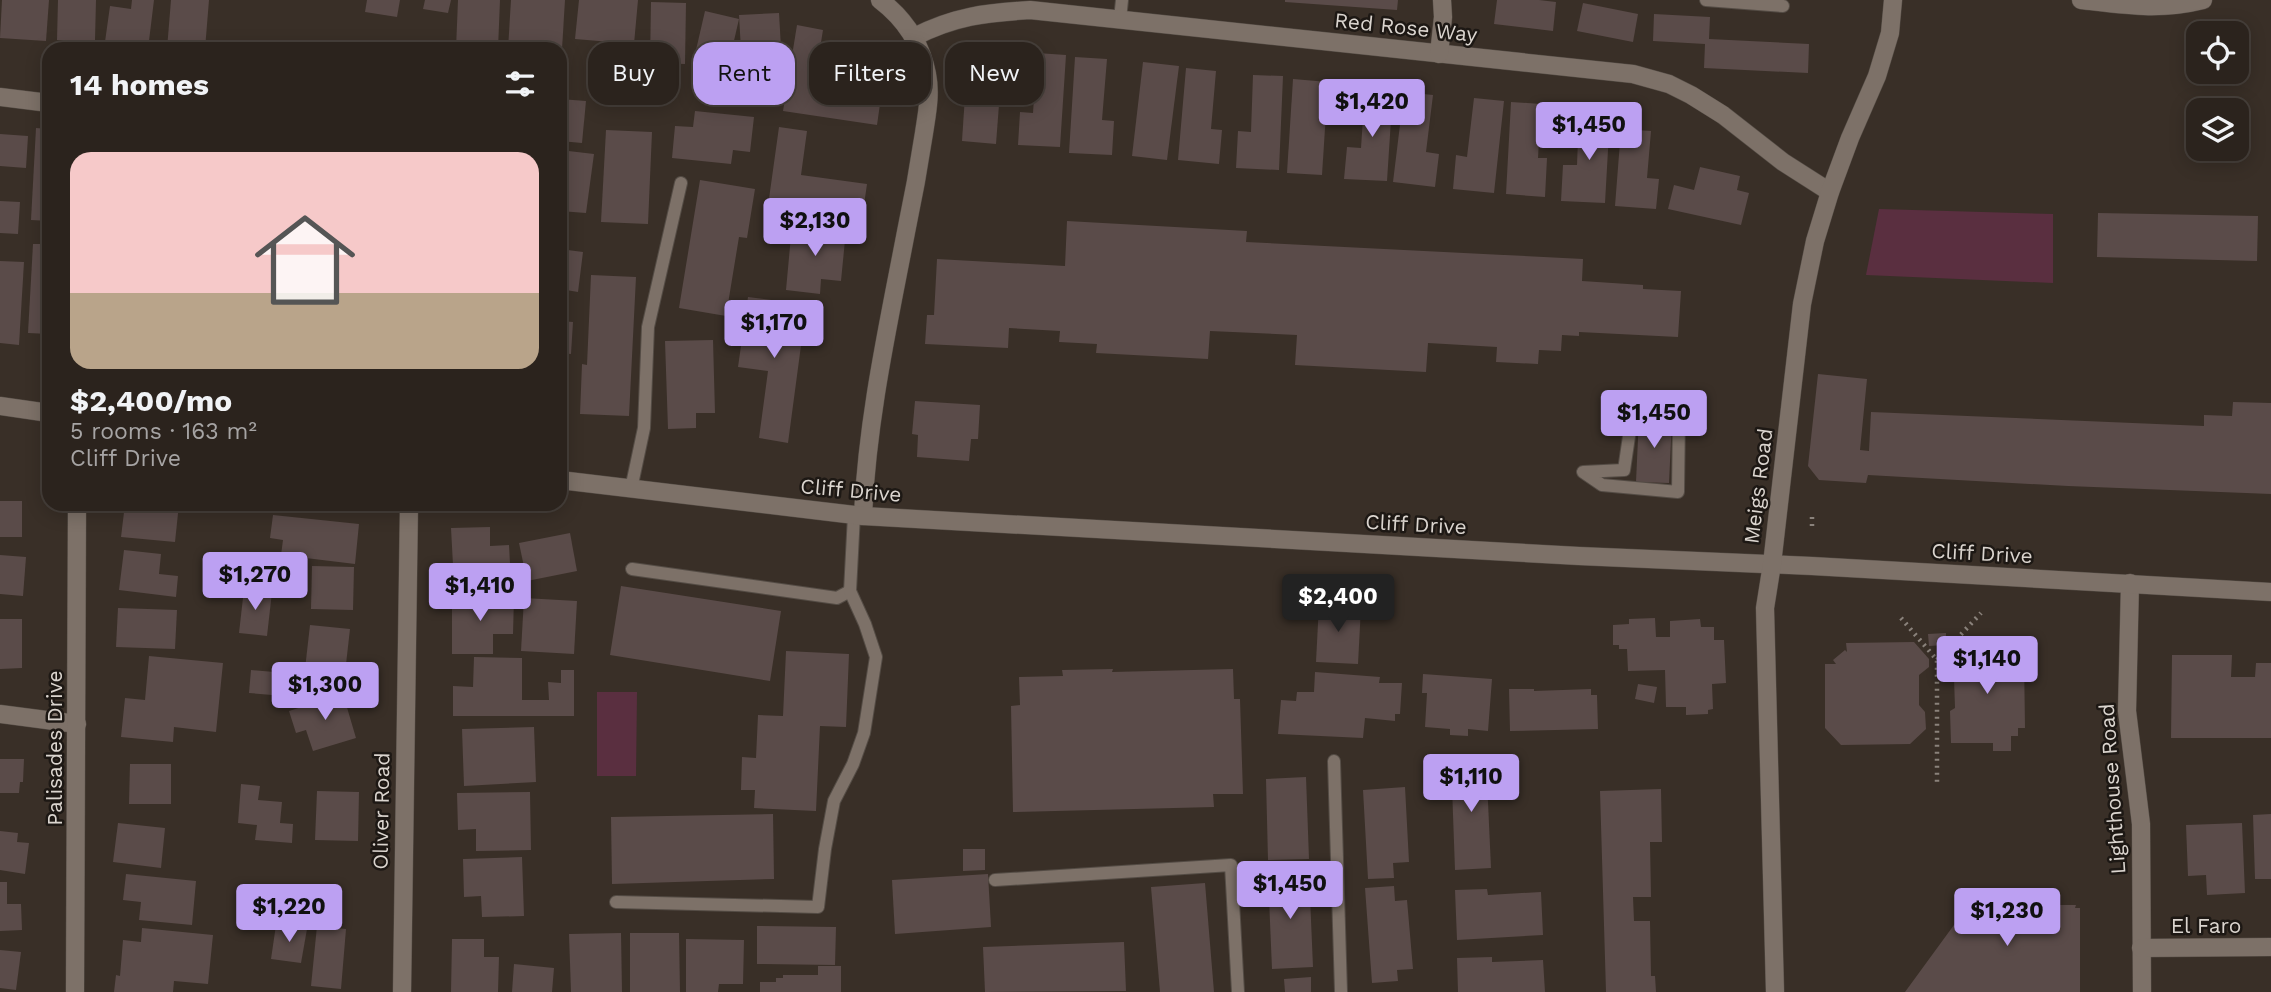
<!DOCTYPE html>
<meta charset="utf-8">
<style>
:root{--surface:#2b231d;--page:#332b26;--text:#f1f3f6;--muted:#a6a4a4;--line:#47403b;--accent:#bca0f2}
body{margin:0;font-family:"Work Sans",sans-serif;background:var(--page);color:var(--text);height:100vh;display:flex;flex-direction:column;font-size:26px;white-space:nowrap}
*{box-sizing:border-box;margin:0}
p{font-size:23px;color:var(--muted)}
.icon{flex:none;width:38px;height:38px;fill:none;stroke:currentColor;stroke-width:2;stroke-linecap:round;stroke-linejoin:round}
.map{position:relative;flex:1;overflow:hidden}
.panel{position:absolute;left:42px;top:42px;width:525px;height:469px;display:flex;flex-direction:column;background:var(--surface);border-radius:21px;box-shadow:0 4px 18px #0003,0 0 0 2px var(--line)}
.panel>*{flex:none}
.banner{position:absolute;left:588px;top:42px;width:665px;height:63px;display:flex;gap:14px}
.fabs{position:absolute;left:2186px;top:21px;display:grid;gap:14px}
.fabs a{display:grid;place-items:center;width:63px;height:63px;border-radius:14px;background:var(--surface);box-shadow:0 4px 18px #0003,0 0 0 2px var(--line);font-size:35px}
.price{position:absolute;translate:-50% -60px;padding:0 16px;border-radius:7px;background:var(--accent);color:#111;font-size:23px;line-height:46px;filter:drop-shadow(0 2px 4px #0008)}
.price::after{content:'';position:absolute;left:50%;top:42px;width:21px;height:16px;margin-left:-10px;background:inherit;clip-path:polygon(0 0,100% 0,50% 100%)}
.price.active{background:#222;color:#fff}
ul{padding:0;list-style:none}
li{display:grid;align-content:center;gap:14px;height:371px;padding:0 28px}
li span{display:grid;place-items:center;height:217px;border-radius:21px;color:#555}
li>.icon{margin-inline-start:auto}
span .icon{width:126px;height:126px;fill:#fffc;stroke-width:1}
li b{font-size:30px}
h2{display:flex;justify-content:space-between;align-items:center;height:84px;padding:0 28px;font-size:30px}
.pill{padding:0 24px;border-radius:21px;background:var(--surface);box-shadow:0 4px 18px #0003,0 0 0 2px var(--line);font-size:24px;line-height:63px}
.pill.active{background:var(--accent);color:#111}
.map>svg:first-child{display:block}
</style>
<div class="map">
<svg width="2271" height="992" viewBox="0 0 2271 992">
<rect width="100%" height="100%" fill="#392f27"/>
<g fill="#5a2f40">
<polygon points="1879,209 2053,214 2053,283 1866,275"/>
<polygon points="597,692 637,692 636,776 597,776"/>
</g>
<g fill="#5a4b49">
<polygon points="2,0 49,0 46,41 0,38"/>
<polygon points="58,0 96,0 95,40 57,40"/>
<polygon points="132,0 154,0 148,49 104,49 110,6 131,9"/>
<polygon points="171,0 209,0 205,49 167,49"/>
<polygon points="367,0 400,0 397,17 365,12"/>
<polygon points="425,0 451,0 448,13 423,9"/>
<polygon points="458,0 500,0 498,49 456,49"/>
<polygon points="511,0 565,0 562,49 508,49"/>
<polygon points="579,0 638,0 634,44 575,39"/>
<polygon points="1285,0 1398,0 1397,10 1285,2"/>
<polygon points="1497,0 1539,0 1556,2 1553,31 1494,24"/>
<polygon points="651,2 686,3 685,64 650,63"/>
<polygon points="1583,3 1638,14 1633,42 1577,31"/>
<polygon points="705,11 739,19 727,71 693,63"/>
<polygon points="779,13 782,65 742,68 739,15"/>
<polygon points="1654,14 1710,17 1709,39 1809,44 1808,73 1704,68 1705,44 1653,41"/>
<polygon points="797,25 823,30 816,73 883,83 877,125 783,111"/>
<polygon points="968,50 1003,52 996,144 962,141"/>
<polygon points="1037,53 1066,55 1060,147 1018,145 1020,112 1033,113"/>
<polygon points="1075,57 1107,59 1102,120 1114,121 1112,155 1069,153"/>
<polygon points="1143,62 1179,66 1167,160 1132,156"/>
<polygon points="1186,68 1216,71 1211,129 1222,130 1219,164 1178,160"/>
<polygon points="1253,75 1283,76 1279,170 1236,168 1238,131 1251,132"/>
<polygon points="1293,79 1328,82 1322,175 1287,173"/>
<polygon points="1365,88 1393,89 1387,181 1344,179 1347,147 1361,148"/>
<polygon points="1404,92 1433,95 1426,152 1439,154 1435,187 1393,182"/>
<polygon points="1474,98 1504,101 1494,193 1453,189 1456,155 1467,157"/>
<polygon points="560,99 586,101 582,143 560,141"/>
<polygon points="1511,102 1541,104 1538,158 1547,158 1545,197 1506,194"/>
<polygon points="695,111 754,117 750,152 733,150 731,164 672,158 675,126 693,127"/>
<polygon points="1579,114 1610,115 1605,203 1561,201 1563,165 1577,165"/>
<polygon points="779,127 807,131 801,175 867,184 861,226 767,213"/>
<polygon points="36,128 49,129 49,221 31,220"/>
<polygon points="1621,129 1651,131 1647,178 1659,179 1656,209 1615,206"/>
<polygon points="606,130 652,132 648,224 601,222"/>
<polygon points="0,134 28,136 26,168 0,166"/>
<polygon points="560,150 594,154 586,213 560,211"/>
<polygon points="1700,167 1740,176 1737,190 1749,193 1741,225 1668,209 1674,185 1694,190"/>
<polygon points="700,180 755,189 747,238 739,237 726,316 679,308"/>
<polygon points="0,201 20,202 18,234 0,233"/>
<polygon points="2098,213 2258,216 2257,261 2097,257"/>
<polygon points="1067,221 1247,231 1246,242 1583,259 1582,281 1643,285 1643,289 1681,291 1678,337 1579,332 1579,336 1562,335 1561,351 1539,350 1538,364 1496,362 1497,347 1428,343 1426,372 1295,365 1297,335 1210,331 1208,359 1096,353 1097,344 1059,342 1060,331 1009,328 1008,348 925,344 927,315 934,315 937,259 1065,266"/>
<polygon points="792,225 846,230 841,281 821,279 820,294 786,290"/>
<polygon points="33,244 49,244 49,334 28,333"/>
<polygon points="560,249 583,252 578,292 560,289"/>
<polygon points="0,261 24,262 19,345 0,343"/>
<polygon points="591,275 636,277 629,416 580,414 582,364 587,365"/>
<polygon points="748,297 802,304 798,338 802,338 788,443 759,438 768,371 738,367"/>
<polygon points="560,321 573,322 571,354 560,353"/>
<polygon points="713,340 715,413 696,413 696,428 668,429 665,341"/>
<polygon points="1818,374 1867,379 1860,450 1869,451 1871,412 2204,426 2204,415 2232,416 2233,402 2271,403 2271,494 2068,486 1868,475 1866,483 1819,480 1808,466"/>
<polygon points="915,401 980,405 978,439 971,439 969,461 917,457 918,435 912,434"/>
<polygon points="1639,417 1672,419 1669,483 1636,482"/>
<rect x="0" y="501" width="22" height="36"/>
<polygon points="125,504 179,504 175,542 121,537"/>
<polygon points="273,515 359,524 355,564 281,555 283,540 270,538"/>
<polygon points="490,527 490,546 509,545 511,582 454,584 451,528"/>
<polygon points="570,533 577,571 527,581 519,543"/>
<polygon points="124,550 161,554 159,574 178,576 176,597 119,590"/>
<polygon points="0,555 26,557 23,596 0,594"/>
<polygon points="312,566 354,567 353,610 311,609"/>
<polygon points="621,586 781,611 770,681 610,655"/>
<polygon points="244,589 272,592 267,636 239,633"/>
<polygon points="452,597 514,598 513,634 493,634 493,654 452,654"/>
<polygon points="524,598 577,601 574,654 521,651"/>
<polygon points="1319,604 1361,607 1358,664 1316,662"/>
<polygon points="118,608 177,610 175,649 116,647"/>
<polygon points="1655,618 1656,637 1670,637 1670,621 1700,619 1701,627 1714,627 1714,640 1724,640 1726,683 1712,684 1713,709 1708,710 1708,714 1686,715 1686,707 1666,707 1665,670 1628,671 1627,649 1619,649 1619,645 1613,645 1613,625 1629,624 1629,619"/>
<polygon points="0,619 22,619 22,668 0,669"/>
<polygon points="310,625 350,629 345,673 305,669"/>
<polygon points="1946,633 1946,645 1929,646 1928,634"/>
<polygon points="1914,642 1929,659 1929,667 1919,675 1919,705 1925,712 1926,729 1910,744 1841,745 1825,728 1825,664 1836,664 1833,660 1845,650 1847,652 1846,643"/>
<polygon points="2016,648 2016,656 2024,657 2025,728 2018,728 2018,736 2011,736 2011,751 1993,751 1993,743 1951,743 1950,711 1955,708 1954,678 1945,667 1945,659 1957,649"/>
<polygon points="786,651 849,654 846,727 820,726 816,811 754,808 755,790 741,790 742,757 756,758 758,715 783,716"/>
<polygon points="2172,655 2232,655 2231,677 2255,677 2256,663 2271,663 2271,738 2171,738"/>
<polygon points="149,656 223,663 216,732 174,727 173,742 121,737 125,698 145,700"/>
<polygon points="474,657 522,658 522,700 549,700 548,682 561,683 561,670 574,670 574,716 453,716 453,686 473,687"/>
<polygon points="1113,669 1112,672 1233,669 1234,699 1240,699 1243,794 1213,794 1214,807 1013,812 1011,706 1020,705 1019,677 1063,676 1062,670"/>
<polygon points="251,670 286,673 284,696 249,693"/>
<polygon points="1315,672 1380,677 1379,683 1402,683 1400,714 1395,714 1395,721 1365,718 1363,738 1278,734 1281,700 1296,701 1297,692 1314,692"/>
<polygon points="1423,674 1492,679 1488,731 1468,729 1468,736 1450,735 1450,729 1425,727 1427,693 1422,693"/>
<polygon points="1638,684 1657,687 1654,703 1635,699"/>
<polygon points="1509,689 1534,689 1534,691 1591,689 1591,695 1597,695 1598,729 1510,731"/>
<polygon points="343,694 356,738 313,751 306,730 296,733 289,711"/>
<polygon points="534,727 536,782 464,786 462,729"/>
<polygon points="1486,758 1491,868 1455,870 1451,759"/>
<polygon points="0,759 24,759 23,782 20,782 19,793 0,793"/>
<polygon points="130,764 171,764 171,804 129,804"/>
<polygon points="1306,777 1309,859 1268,860 1266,779"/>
<polygon points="241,784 260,786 258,800 282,802 280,823 293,824 292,843 255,840 257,825 238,823"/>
<polygon points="1405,787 1409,862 1393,863 1394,878 1368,879 1363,790"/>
<polygon points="1661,789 1662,842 1650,842 1651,897 1633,897 1634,921 1650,921 1651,976 1655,976 1656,992 1606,992 1600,791"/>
<polygon points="317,791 359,792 358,841 315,840"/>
<polygon points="530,792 531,850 476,851 476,829 458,830 457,793"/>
<polygon points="773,814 774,879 612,884 611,817"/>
<polygon points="2271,814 2271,879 2255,879 2253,815"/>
<polygon points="118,823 165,828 161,868 113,862"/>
<polygon points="2242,823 2245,893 2207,895 2206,875 2188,876 2186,825"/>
<polygon points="0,831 18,833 17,842 29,843 25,874 0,870"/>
<polygon points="963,849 985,849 985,870 963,871"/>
<polygon points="522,857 524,916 482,917 481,896 464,897 463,859"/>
<polygon points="1309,873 1313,967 1272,969 1268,875"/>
<polygon points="126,874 196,881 192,925 139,920 141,902 123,900"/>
<polygon points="988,874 991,927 895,934 892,880"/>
<polygon points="0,882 7,882 7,904 21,904 22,930 0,931"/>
<polygon points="1205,883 1214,992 1160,992 1151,887"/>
<polygon points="1394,886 1395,901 1407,900 1413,969 1397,970 1398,981 1372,983 1365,888"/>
<polygon points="1487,889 1488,895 1541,892 1543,935 1457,940 1455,890"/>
<polygon points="2036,889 2036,905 2076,905 2075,908 2080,908 2080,992 1905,992 1970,903 1970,890"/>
<polygon points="276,925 307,929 301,963 271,959"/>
<polygon points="317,926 346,929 341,989 311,986"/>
<polygon points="757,926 836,927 835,965 757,964"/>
<polygon points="142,928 213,935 208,984 174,981 173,992 114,992 116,975 120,976 123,940 141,942"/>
<polygon points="621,933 622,992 571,992 569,934"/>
<polygon points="630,933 679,933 680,992 630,992"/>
<polygon points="452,939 484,939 484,957 499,957 498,992 451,992"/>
<polygon points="686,939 744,940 743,984 719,984 718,992 686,992"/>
<polygon points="1124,942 1126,991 985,992 983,947"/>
<polygon points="0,950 21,952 16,990 0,988"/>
<polygon points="1492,957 1492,962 1543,960 1545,992 1458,992 1457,958"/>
<polygon points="514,964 554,968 552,992 512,992"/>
<polygon points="818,966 841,966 841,992 760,992 760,982 776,982 776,978 783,978 783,975 818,975"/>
<polygon points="1311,977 1311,992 1285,992 1284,979"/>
</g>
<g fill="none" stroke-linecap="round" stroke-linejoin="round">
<g stroke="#544c45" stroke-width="14">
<g id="service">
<polyline points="1706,0 1783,6"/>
<polyline points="1120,19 1122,0"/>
<polygon points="1642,411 1672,413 1679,417 1678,492 1602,485 1583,472 1624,470 1632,416"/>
<polyline points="631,489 644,428 648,327 681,183"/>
<polyline points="632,569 837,598 850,591"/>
<polyline points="1334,761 1341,992"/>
<polyline points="995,880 1231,865 1238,992"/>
<polyline points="616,902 818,907 825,849 834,801 853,764 864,733 876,657 865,624 850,591 854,515"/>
</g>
</g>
<g stroke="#544c45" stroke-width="19">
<g id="minor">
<path d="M2081 0C2125 5 2159 11 2203 0"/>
<path d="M914 37C955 16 985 13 1030 10L1633 74 1669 84 1691 95 1723 115 1783 162 1830 192"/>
<polyline points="1439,54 1443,17 1442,0"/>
<polyline points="0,97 49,103"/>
<path d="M863 516C867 420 888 326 906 232 913 199 919 166 924 133 927 113 931 94 927 74 921 44 905 19 880 0"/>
<polyline points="2130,583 2127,711 2141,824 2142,992"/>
<polyline points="0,714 77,724"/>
<polyline points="2141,948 2271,947"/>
<polyline points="75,992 77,504"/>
<polyline points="402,992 409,504"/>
</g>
</g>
<g stroke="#544c45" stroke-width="19">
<g id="secondary">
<polyline points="0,406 49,413"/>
<polyline points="560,480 863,516 1579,556 1812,566 2271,592"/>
<polyline points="1775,992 1765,608 1772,564 1802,304 1815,241 1830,192 1850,138 1877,76 1890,33 1893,0"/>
</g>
</g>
<g stroke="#8a827b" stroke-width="4.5" stroke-dasharray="2 5" stroke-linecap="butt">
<polyline points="1812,517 1812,528"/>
<polyline points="1901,618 1937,660 1937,784"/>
<polyline points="1937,660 1981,613"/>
</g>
<use href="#service" stroke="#7d7168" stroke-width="12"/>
<use href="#minor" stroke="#7d7168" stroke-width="18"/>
<use href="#secondary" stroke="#7d7168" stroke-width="18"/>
</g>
<g text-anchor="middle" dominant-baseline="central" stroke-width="5" stroke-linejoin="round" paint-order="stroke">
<g font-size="21" fill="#dbd5cf" stroke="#1d1814">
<text transform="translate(1406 27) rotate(6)">Red Rose Way</text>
<text transform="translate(1758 486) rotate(-83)">Meigs Road</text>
<text transform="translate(851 490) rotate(5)">Cliff Drive</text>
<text transform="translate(1416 524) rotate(3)">Cliff Drive</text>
<text transform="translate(1982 553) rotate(3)">Cliff Drive</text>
<text transform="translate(54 748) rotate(-90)">Palisades Drive</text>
<text transform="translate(2112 789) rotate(-94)">Lighthouse Road</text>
<text transform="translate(381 811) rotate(-89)">Oliver Road</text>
<text x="2206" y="925">El Faro</text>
</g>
</g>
</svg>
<div class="fabs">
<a><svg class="icon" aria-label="locate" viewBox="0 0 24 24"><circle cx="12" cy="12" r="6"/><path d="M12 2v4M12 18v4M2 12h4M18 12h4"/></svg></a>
<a><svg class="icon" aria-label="layers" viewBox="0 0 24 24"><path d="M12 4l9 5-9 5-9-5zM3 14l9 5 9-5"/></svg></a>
</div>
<b class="price" style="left:1372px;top:139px">$1,420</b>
<b class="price" style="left:1589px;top:162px">$1,450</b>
<b class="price" style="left:815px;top:258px">$2,130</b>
<b class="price" style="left:774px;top:360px">$1,170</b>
<b class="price" style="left:1654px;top:450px">$1,450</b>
<b class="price" style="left:255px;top:612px">$1,270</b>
<b class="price" style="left:480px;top:623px">$1,410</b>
<b class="price active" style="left:1338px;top:634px">$2,400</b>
<b class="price" style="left:1987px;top:696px">$1,140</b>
<b class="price" style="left:325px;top:722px">$1,300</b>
<b class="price" style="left:1471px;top:814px">$1,110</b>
<b class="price" style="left:1290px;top:921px">$1,450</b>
<b class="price" style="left:289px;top:944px">$1,220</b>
<b class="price" style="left:2007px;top:948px">$1,230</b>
<div class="banner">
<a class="pill">Buy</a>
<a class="pill active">Rent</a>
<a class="pill">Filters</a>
<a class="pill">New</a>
</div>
<section class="panel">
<h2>14 homes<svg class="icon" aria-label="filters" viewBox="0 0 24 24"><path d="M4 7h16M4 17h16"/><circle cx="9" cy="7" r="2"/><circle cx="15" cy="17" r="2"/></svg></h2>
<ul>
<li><span style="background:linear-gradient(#f6c9c9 65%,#b9a48a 0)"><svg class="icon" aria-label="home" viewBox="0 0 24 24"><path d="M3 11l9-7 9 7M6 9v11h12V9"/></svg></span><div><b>$2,400/mo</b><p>5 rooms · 163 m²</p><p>Cliff Drive</p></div></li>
</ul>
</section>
</div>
